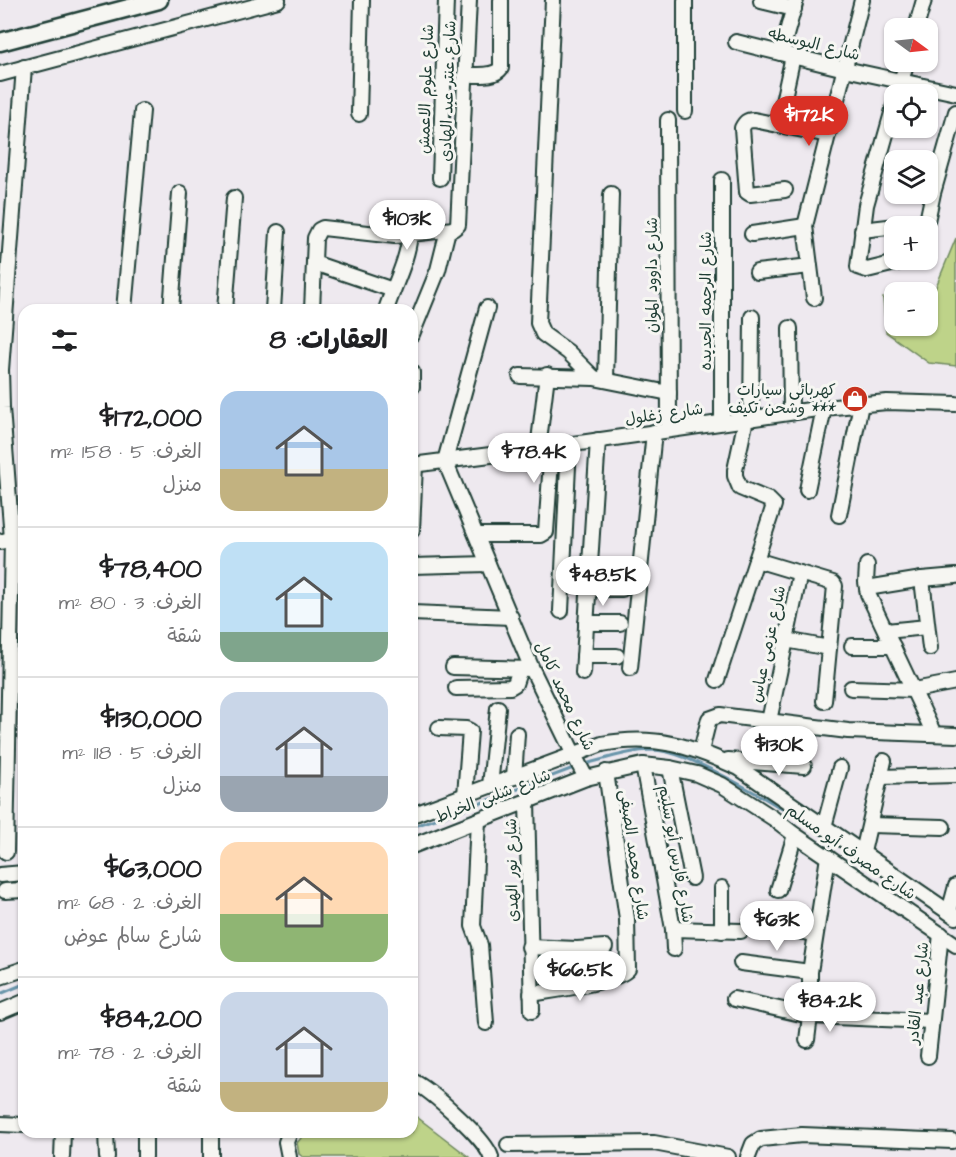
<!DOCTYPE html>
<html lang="ar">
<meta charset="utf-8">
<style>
:root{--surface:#fff;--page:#f6f6f6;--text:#202124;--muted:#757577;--line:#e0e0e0;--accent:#d93025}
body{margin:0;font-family:"Architects Daughter","Playpen Sans Arabic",sans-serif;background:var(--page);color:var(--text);direction:rtl;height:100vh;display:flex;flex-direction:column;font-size:22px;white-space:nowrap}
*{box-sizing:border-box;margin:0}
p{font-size:20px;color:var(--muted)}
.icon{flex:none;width:33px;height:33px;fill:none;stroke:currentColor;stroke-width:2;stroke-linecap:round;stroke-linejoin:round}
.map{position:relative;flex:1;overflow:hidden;direction:ltr}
.drawer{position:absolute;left:18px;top:304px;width:400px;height:834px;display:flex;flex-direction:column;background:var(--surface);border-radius:18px;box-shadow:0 2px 4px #0004;direction:rtl}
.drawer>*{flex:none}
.needle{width:39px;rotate:105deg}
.fabs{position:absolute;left:884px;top:18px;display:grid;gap:12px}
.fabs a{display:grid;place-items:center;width:54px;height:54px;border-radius:12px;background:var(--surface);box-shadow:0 2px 4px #0004;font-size:30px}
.price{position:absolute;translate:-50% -51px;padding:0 14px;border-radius:21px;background:#fff;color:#222;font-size:20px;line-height:39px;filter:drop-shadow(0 2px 3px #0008)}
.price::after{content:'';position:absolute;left:50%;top:36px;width:18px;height:14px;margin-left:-9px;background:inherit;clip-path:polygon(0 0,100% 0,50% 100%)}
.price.active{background:var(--accent);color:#fff}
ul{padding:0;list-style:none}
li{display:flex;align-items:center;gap:18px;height:150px;padding:0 30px}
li+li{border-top:2px solid var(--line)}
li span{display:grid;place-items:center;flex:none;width:168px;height:120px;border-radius:18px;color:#555}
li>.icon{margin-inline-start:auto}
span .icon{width:72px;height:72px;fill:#fffc;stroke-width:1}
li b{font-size:26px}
h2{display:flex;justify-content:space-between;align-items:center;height:72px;padding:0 30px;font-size:26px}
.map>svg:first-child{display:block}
</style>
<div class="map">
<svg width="956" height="1157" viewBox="0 0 956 1157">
<rect width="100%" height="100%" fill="#eee9ef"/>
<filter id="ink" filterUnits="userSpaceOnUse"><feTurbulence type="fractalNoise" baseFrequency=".0167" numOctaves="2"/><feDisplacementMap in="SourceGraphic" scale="12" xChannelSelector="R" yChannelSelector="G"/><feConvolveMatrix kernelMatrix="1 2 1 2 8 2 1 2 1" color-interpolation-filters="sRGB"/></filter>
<g filter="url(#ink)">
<g fill="#bed389" stroke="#6e885e" stroke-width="1.5">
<polygon points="956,238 956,366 929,363 886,332 883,298 894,299 894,326 927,326 927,301 930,301"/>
<polygon points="413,1114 469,1157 303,1157 299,1154 297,1143 305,1133 412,1132"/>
</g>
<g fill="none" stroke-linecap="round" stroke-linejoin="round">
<g stroke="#6995aa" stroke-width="3">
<path d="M582 765C605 759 630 750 654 750 675 751 700 764 718 773 800 814 880 874 956 925"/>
<polyline points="412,827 476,805 576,767"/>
<polyline points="0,994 24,984"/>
</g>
<g stroke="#1f3d34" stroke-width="18">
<g id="minor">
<polyline points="553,0 538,323 543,334 568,352 594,378"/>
<polyline points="685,0 685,111"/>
<polyline points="761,1 794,9"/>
<polyline points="916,28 924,0"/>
<polyline points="736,42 845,69 956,93"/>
<polyline points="781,53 796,0"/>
<polyline points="0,74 278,0"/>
<path d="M465 75C476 74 494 78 501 68V0"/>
<polyline points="897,94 907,62"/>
<polyline points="894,106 866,205 858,267 867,270 908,260"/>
<polyline points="359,114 362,0"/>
<polyline points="668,120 669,429"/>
<polyline points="778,125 793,56"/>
<polyline points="440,178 446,0"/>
<path d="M785 190 750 194 747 192 742 128C745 122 747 120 754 120L828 135"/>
<polyline points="926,226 933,193 956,112"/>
<polyline points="862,230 905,225"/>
<polyline points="752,234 805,226"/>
<polyline points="314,263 393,290"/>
<polyline points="757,272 810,266"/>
<polyline points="814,298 805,226 862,0"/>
<polyline points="487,308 445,461 532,669 574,755 586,778"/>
<polyline points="124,310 142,111"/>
<polyline points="171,310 180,193"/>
<polyline points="225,310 234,198"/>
<polyline points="273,310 278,232"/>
<polyline points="312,310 315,238 319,230 323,228 395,236 453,229 458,225 469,0"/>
<path d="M386 310C394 285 407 262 410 235"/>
<polyline points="790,328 791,412"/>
<polyline points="412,334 438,270 448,230"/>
<polyline points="412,372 412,387"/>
<polyline points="520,376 594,378 669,393"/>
<polyline points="606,379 611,194"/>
<polyline points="751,419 752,317"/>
<polyline points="722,422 722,180"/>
<polyline points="538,449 547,375"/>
<polyline points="412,465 538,449 824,408 887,402 956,404"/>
<polyline points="807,490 824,408"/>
<polyline points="839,515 861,404"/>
<polyline points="412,530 415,465"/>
<polyline points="477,535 541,535 546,532 552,447"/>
<polyline points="0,542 24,535"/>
<polyline points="756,560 833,583 835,586 824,701"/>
<polyline points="867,565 866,582 868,594 934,734"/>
<polyline points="412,566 488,564"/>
<polyline points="922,579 930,648"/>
<polyline points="867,588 922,579 956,576"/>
<polyline points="588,589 622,589"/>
<polyline points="561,611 569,445"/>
<polyline points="412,613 511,617"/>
<polyline points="586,623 620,623"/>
<polyline points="886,631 927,627"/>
<polyline points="786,640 829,648"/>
<polyline points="852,646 893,646"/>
<polyline points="584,656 617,656"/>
<polyline points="453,667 532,669"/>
<polyline points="630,668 654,432"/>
<polyline points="583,673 598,440"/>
<polyline points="717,680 774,505 769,500 740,488 735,476 735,470 746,419"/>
<polyline points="456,688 510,687 515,684 520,669"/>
<polyline points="851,688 914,690 956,682"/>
<polyline points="769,721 800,573"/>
<polyline points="439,728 466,729 470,731 465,795"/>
<polyline points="701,751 709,719 720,715 848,731 956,735"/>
<polyline points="728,760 804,766"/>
<polyline points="643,765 673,929 674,949"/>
<polyline points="670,768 692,878"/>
<polyline points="514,777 517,734"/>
<polyline points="880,777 956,775"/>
<polyline points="490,786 498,708"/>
<polyline points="527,801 532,1011"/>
<path d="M412 815 602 744C655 734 691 746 739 768L956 917"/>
<polyline points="478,820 473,926 480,945 486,1023"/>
<polyline points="870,825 943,827"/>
<polyline points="824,827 840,768"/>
<polyline points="412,846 586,778 643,765 670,768 697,774 722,785 773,818 795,835 956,945"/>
<polyline points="6,852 12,539 2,408 1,370 24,67"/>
<polyline points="863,852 884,761"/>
<polyline points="0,875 24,873"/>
<polyline points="778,890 795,835"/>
<polyline points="5,891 24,890"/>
<polyline points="949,912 956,886"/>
<polyline points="750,923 815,934"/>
<polyline points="673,929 741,931"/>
<polyline points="722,931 722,888"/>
<polyline points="529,947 577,949 605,947"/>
<polyline points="741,963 810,972"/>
<polyline points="0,977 24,969"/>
<path d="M531 994C549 991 619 982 628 969L627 919 606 772"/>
<polyline points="734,999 810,1016 931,1021"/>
<polyline points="0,1012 24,1002"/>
<polyline points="807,1040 810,1016 810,972 828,857"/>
<polyline points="928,1056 941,934"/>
<path d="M412 1081C430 1089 486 1139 491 1157"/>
<polyline points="0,1124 24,1125"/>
<polyline points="106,1132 107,1157"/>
<polyline points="145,1132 145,1157"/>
<polyline points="211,1132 211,1157"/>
<polyline points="508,1145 654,1143 728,1157"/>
<polyline points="62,1157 63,1132"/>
<polyline points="289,1157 286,1142 290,1132"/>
<polyline points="748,1157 753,1144 761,1139 802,1135 952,1141"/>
</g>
</g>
<g stroke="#1f3d34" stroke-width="21">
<polyline id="major" points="0,42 159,0"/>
</g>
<use href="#minor" stroke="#f6f6f2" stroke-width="14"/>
<use href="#major" stroke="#f6f6f2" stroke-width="16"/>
</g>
</g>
<defs>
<g id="shop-disc" transform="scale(1.35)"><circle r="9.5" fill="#c8321e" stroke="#f6f6f2"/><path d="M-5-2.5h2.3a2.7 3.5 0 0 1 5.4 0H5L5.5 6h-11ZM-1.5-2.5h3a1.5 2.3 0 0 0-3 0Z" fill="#fff"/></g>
</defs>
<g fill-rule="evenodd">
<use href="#shop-disc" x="855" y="399"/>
</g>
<g text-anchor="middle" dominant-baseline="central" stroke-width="6" stroke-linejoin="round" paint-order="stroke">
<g font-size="16" fill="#1f3d34" stroke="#f6f6f2">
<text transform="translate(814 44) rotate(14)">شارع البوسطه</text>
<text transform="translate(426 89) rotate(-88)">شارع علوم الاعمش</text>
<text transform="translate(448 91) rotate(-88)">شارع عنتر عبد الهادى</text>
<text transform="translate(652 275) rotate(-90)">شارع داوود الموان</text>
<text transform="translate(706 301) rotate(-90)">شارع الرحمه الجديده</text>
<text transform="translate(664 414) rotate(-8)">شارع زغلول</text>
<text transform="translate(768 644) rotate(-78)">شارع عزمى عباس</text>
<text transform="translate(565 696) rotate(65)">شارع محمد كامل</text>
<text transform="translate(493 796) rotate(-21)">شارع شلبى الخراط</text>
<text transform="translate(851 852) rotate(35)">شارع مصرف أبو مسلم</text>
<text transform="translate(676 854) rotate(80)">شارع فارس أبو سليم</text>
<text transform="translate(634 855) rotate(82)">شارع محمد الصيفى</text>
<text transform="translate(512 870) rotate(-91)">شارع نور الهدى</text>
<text transform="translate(918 993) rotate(-84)">شارع عبد القادر</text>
</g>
<g font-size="16" fill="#1f3d34" stroke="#f6f6f2" text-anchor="end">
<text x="836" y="390">كهربائي سيارات<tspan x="836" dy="18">وشحن تكيف ***</tspan></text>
</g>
</g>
</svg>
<div class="fabs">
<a><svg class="needle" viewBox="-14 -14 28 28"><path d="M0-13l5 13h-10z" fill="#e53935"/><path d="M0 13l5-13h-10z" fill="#757577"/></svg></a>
<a><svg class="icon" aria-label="locate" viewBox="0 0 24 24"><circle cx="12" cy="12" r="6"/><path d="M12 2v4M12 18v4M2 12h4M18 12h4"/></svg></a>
<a><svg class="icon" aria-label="layers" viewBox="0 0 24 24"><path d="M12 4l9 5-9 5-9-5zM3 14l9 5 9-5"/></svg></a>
<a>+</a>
<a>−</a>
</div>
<b class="price active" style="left:809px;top:147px">$172K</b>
<b class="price" style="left:407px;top:251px">$103K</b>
<b class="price" style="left:534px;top:484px">$78.4K</b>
<b class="price" style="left:603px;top:607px">$48.5K</b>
<b class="price" style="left:779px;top:777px">$130K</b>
<b class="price" style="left:777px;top:952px">$63K</b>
<b class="price" style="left:580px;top:1002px">$66.5K</b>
<b class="price" style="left:830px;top:1033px">$84.2K</b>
<section class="drawer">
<h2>العقارات: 8<svg class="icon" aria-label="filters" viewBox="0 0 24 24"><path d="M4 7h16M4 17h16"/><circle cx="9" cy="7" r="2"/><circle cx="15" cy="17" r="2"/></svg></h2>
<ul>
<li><span style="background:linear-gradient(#a9c7e8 65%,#c2b280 0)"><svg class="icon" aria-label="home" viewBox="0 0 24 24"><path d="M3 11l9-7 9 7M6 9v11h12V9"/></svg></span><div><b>$172,000</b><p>الغرف: 5 · 158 m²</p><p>منزل</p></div></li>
<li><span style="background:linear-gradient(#bfe0f5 75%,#7fa58c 0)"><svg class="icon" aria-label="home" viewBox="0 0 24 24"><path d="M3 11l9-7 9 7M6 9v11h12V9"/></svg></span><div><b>$78,400</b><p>الغرف: 3 · 80 m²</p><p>شقة</p></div></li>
<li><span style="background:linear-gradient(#c9d6e8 70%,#9aa5b1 0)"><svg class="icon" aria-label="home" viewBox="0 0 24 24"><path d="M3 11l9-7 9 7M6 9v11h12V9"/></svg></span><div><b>$130,000</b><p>الغرف: 5 · 118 m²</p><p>منزل</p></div></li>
<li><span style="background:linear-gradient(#ffd9b3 60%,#8fb573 0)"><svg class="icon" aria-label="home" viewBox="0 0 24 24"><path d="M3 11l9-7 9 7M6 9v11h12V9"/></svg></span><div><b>$63,000</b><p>الغرف: 2 · 68 m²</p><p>شارع سالم عوض</p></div></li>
<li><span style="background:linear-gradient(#c9d6e8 75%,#c2b280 0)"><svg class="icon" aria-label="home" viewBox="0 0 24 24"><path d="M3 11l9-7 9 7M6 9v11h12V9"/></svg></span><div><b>$84,200</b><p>الغرف: 2 · 78 m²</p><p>شقة</p></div></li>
</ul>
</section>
</div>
